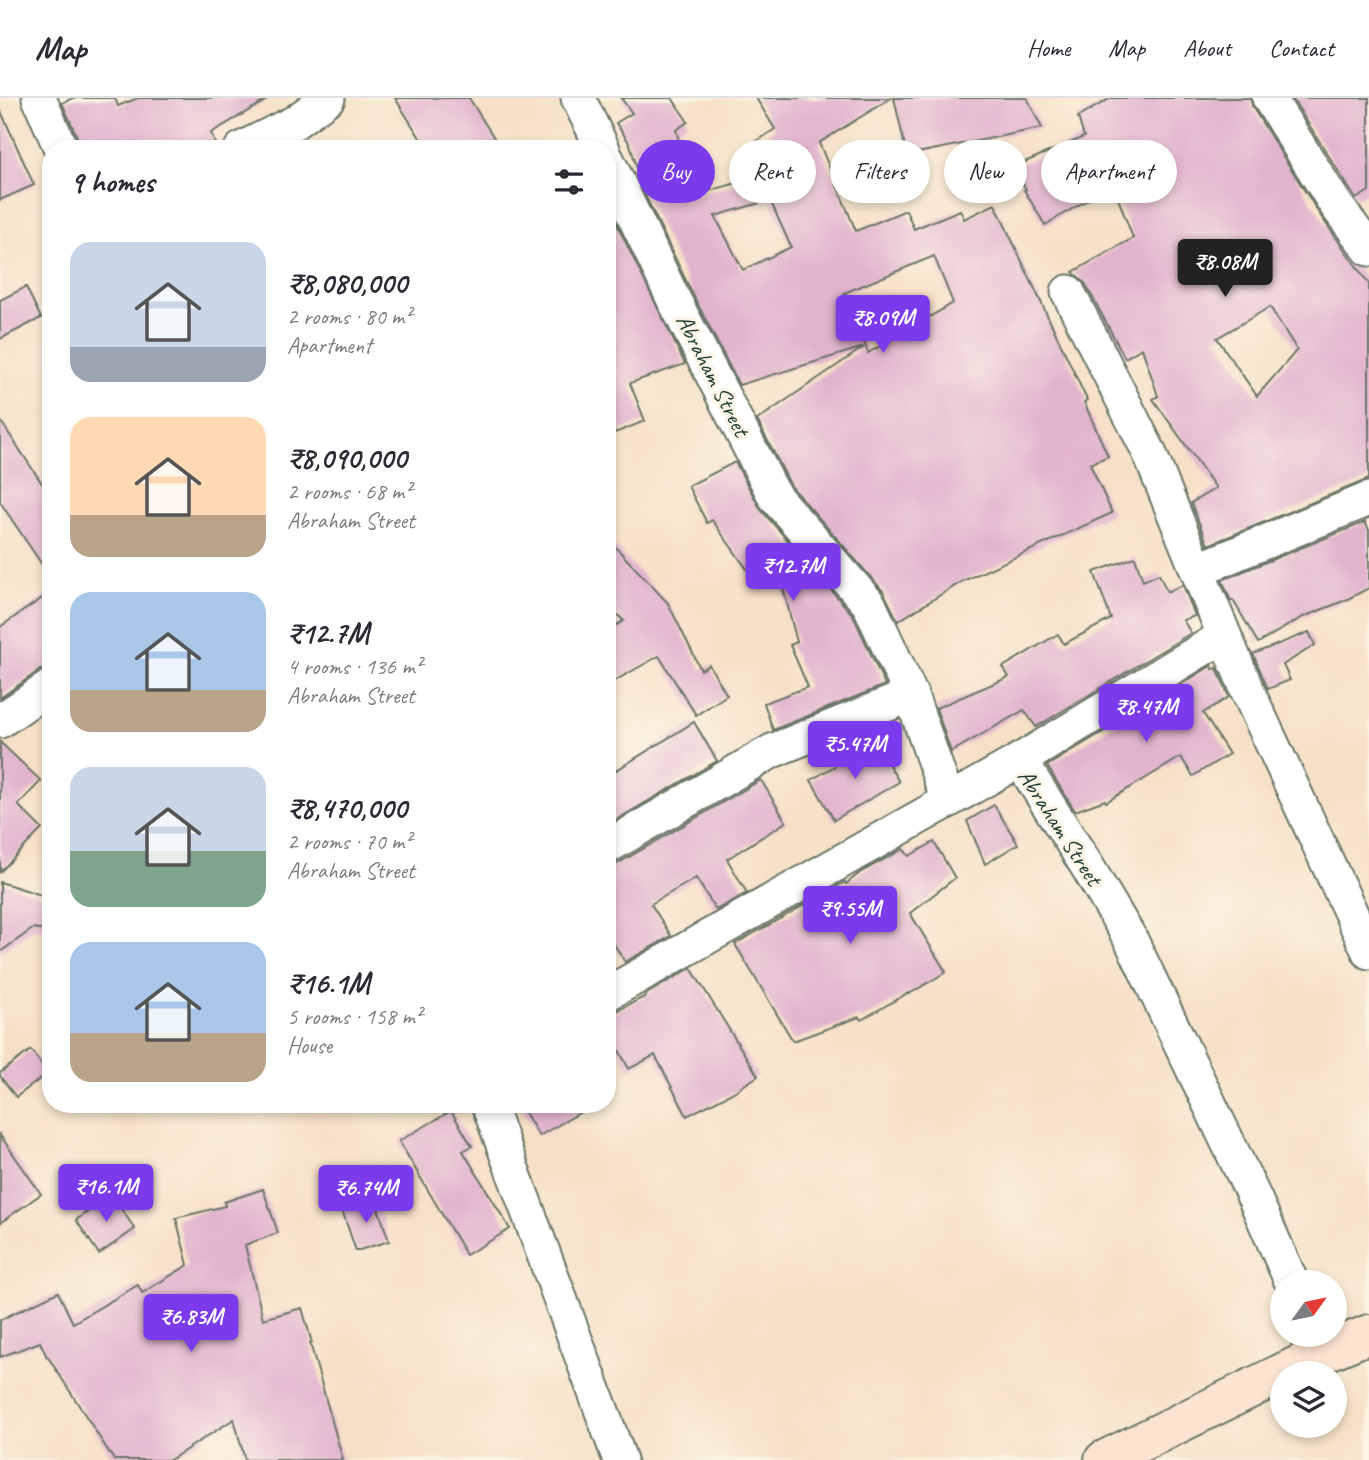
<!DOCTYPE html>
<meta charset="utf-8">
<style>
:root{--surface:#fff;--page:#f2f2f3;--text:#2b2b33;--muted:#7c7c81;--line:#e1e1e2;--accent:#7c3aed}
body{margin:0;font-family:Caveat,sans-serif;background:var(--page);color:var(--text);height:100vh;display:flex;flex-direction:column;font-size:26px;white-space:nowrap}
*{box-sizing:border-box;margin:0}
p{font-size:23px;color:var(--muted)}
.icon{flex:none;width:38px;height:38px;fill:none;stroke:currentColor;stroke-width:2;stroke-linecap:round;stroke-linejoin:round}
.map{position:relative;flex:1;overflow:hidden}
.details{position:absolute;left:42px;top:42px;width:574px;height:973px;display:flex;flex-direction:column;background:var(--surface);border-radius:28px;box-shadow:0 4px 10px #0003}
.details>*{flex:none}
.top-card{position:absolute;left:637px;top:42px;width:626px;height:63px;display:flex;gap:14px}
.needle{width:46px;rotate:57deg}
.tools{position:absolute;left:1270px;top:1172px;display:grid;gap:14px}
.tools a{display:grid;place-items:center;width:77px;height:77px;border-radius:50%;background:var(--surface);box-shadow:0 4px 10px #0003;font-size:35px}
.price{position:absolute;translate:-50% -60px;padding:0 16px;border-radius:7px;background:var(--accent);color:#fff;font-size:23px;line-height:46px;filter:drop-shadow(0 2px 4px #0008)}
.price::after{content:'';position:absolute;left:50%;top:42px;width:21px;height:16px;margin-left:-10px;background:inherit;clip-path:polygon(0 0,100% 0,50% 100%)}
.price.selected{background:#222;color:#fff}
ul{padding:0;list-style:none}
li{display:flex;align-items:center;gap:21px;height:175px;padding:0 28px}
li span{display:grid;place-items:center;flex:none;width:196px;height:140px;border-radius:21px;color:#555}
li>.icon{margin-inline-start:auto}
span .icon{width:84px;height:84px;fill:#fffc;stroke-width:1}
li b{font-size:30px}
h2{display:flex;justify-content:space-between;align-items:center;height:84px;padding:0 28px;font-size:30px}
.tag{padding:0 24px;border-radius:32px;background:var(--surface);box-shadow:0 4px 10px #0003;font-size:24px;line-height:63px}
.tag.selected{background:var(--accent);color:#fff}
header{display:flex;align-items:center;gap:42px;box-sizing:border-box;height:98px;padding:0 35px;background:var(--surface);border-bottom:2px solid var(--line)}
header strong{font-size:33px}
nav{display:flex;gap:38px;margin-inline-start:auto;font-size:24px}
.map>svg:first-child{display:block}
</style>
<header>
<strong>Map</strong>
<nav><a>Home</a><a>Map</a><a>About</a><a>Contact</a></nav>
</header>
<div class="map">
<svg width="1369" height="1362" viewBox="0 0 1369 1362">
<rect width="100%" height="100%" fill="#fcf5e5"/>
<filter id="ink" filterUnits="userSpaceOnUse"><feTurbulence type="fractalNoise" baseFrequency=".0143" numOctaves="2"/><feDisplacementMap in="SourceGraphic" scale="14" xChannelSelector="R" yChannelSelector="G"/><feConvolveMatrix kernelMatrix="1 2 1 2 8 2 1 2 1" color-interpolation-filters="sRGB"/></filter>
<filter id="wash" filterUnits="userSpaceOnUse"><feTurbulence type="fractalNoise" baseFrequency=".00686" numOctaves="4" result="noise"/><feDisplacementMap in="SourceGraphic" scale="28" xChannelSelector="R" yChannelSelector="G"/><feGaussianBlur stdDeviation="1.57" result="paint"/><feColorMatrix in="noise" values="0 0 0 0 0 0 0 0 0 0 0 0 0 0 0 0 0 1.4 0 .05"/><feComposite in="paint" operator="in"/></filter>
<g filter="url(#wash)">
<rect width="100%" height="100%" fill="#f6e0c6"/>
<g id="blocks">
<g fill="#e2b3cf" fill-rule="evenodd">
<polygon points="73,0 115,0 118,8 138,0 270,0 211,35 217,51 80,51 79,43 62,5"/>
<polygon points="395,0 469,0 501,51 427,51"/>
<path d="M621 0H672L688 24 676 32 694 97 766 77 748 49 775 31 756 0H891L819 45 856 133 906 112 914 131 960 112 964 121 995 106 1087 302 1084 304 1108 358 1090 366 1112 415 963 483 898 523 883 493 791 388 757 322 864 249 739 287 689 189 643 93 630 46 616 25 632 15ZM770 102 791 149 743 172 715 118ZM934 158 953 205 868 255 852 210 844 195Z"/>
<polygon points="894,0 1027,0 1042,30 907,57"/>
<path d="M1111 0H1250L1253 10 1320 117 1369 186V381L1208 447 1191 405 1216 390 1153 301 1158 298 1142 250 1125 260 1085 185 1073 174 1133 140 1113 87 1045 127 1024 92 1026 91 1013 69 1084 39 1078 19ZM1270 209 1297 252 1257 298 1217 240Z"/>
<polygon points="1292,0 1369,0 1369,93 1356,101"/>
<polygon points="0,11 34,87 0,102"/>
<polygon points="612,116 685,266 630,285 645,323 615,335 607,317 607,118"/>
<polygon points="26,189 41,220 0,241 0,202"/>
<polygon points="0,322 51,399 51,480 0,404"/>
<polygon points="735,364 761,412 853,517 885,587 773,632 764,605 808,589 790,547 797,544 774,456 749,474 712,422 707,425 688,388"/>
<polygon points="1365,424 1369,432 1369,490 1346,502 1303,519 1258,545 1233,502 1231,503 1222,482"/>
<polygon points="607,440 668,505 701,572 709,567 727,597 696,617 659,558 607,587 607,532 624,523 607,506"/>
<polygon points="1135,459 1143,483 1159,476 1167,494 1183,487 1195,518 1183,522 1191,535 1036,629 1024,612 951,654 936,610 1009,579 1003,569 1058,536 1064,546 1111,521 1094,474"/>
<polygon points="51,494 51,569 40,572 0,600 0,529"/>
<polygon points="1309,534 1315,547 1283,567 1290,582 1268,591 1253,556"/>
<polygon points="1211,568 1213,571 1217,570 1229,599 1203,615 1229,656 1193,678 1181,659 1106,704 1105,702 1075,713 1047,668"/>
<polygon points="694,624 717,663 607,727 607,678"/>
<polygon points="0,644 41,683 18,707 42,731 0,774"/>
<polygon points="876,644 899,684 834,722 811,682"/>
<polygon points="761,682 786,724 727,761 747,795 716,812 696,780 651,806 671,838 625,864 607,835 607,768 617,766"/>
<polygon points="994,707 1018,746 985,766 967,723"/>
<polygon points="934,744 955,780 910,815 946,874 909,896 908,895 861,922 859,919 793,943 735,846 845,784 846,786 861,774 903,751 909,758"/>
<polygon points="0,784 51,800 51,834 34,830 0,854"/>
<polygon points="691,870 758,978 732,995 687,1018 655,957 629,971 607,930 607,918 646,898 645,897"/>
<polygon points="31,952 48,975 16,999 0,978 0,975"/>
<polygon points="520,1006 595,1006 539,1038"/>
<polygon points="451,1013 472,1048 463,1053 510,1131 466,1157 399,1043"/>
<polygon points="0,1037 41,1096 0,1125"/>
<polygon points="263,1091 278,1135 245,1147 263,1221 302,1210 312,1245 310,1245 343,1362 245,1362 234,1321 170,1362 114,1362 48,1259 47,1259 40,1244 0,1259 0,1222 58,1194 73,1225 138,1187 142,1195 188,1167 176,1120 225,1108 224,1104"/>
<polygon points="112,1097 135,1131 99,1156 76,1122"/>
<polygon points="375,1101 389,1143 356,1153 342,1112"/>
</g>
</g>
</g>
<g filter="url(#ink)">
<use href="#blocks" fill-opacity="0" stroke="#6a7667" stroke-width="2"/>
<g fill="none" stroke-linecap="round" stroke-linejoin="round">
<g stroke="#6a7667" stroke-width="37">
<g id="street">
<polyline points="39,0 61,51"/>
<polyline points="578,0 603,51"/>
<polyline points="1269,0 1336,107 1369,151"/>
<polyline points="241,51 295,24 328,0"/>
<polyline points="607,61 672,198 775,399 869,506 911,597 948,703 1020,662 1087,768 1131,842 1255,1101 1292,1185"/>
<polyline points="1068,194 1149,354 1197,472"/>
<polyline points="1369,401 1197,472 1249,596 1369,854"/>
<polyline points="0,623 51,588"/>
<polyline points="1020,662 1224,538"/>
<polyline points="607,749 772,653 911,597"/>
<polyline points="607,896 948,703"/>
<polyline points="488,1006 620,1362"/>
</g>
</g>
<g stroke="#6a7667" stroke-width="42">
<polyline id="secondary" points="1104,1362 1323,1255 1369,1236"/>
</g>
<use href="#street" stroke="#fff" stroke-width="33"/>
<use href="#secondary" stroke="#fde4d1" stroke-width="38"/>
</g>
</g>
<g text-anchor="middle" dominant-baseline="central" stroke-width="6" stroke-linejoin="round" paint-order="stroke">
<g font-size="24" fill="#1f3d34" stroke="#fcf5e5">
<text transform="translate(713 277) rotate(63)">Abraham Street</text>
<text transform="translate(1060 729) rotate(57)">Abraham Street</text>
</g>
</g>
</svg>
<div class="tools">
<a><svg class="needle" viewBox="-14 -14 28 28"><path d="M0-13l5 13h-10z" fill="#e53935"/><path d="M0 13l5-13h-10z" fill="#7c7c81"/></svg></a>
<a><svg class="icon" aria-label="layers" viewBox="0 0 24 24"><path d="M12 4l9 5-9 5-9-5zM3 14l9 5 9-5"/></svg></a>
</div>
<b class="price selected" style="left:1225px;top:201px">₹8.08M</b>
<b class="price" style="left:883px;top:257px">₹8.09M</b>
<b class="price" style="left:793px;top:505px">₹12.7M</b>
<b class="price" style="left:1146px;top:646px">₹8.47M</b>
<b class="price" style="left:855px;top:683px">₹5.47M</b>
<b class="price" style="left:850px;top:848px">₹9.55M</b>
<b class="price" style="left:106px;top:1126px">₹16.1M</b>
<b class="price" style="left:366px;top:1127px">₹6.74M</b>
<b class="price" style="left:191px;top:1256px">₹6.83M</b>
<div class="top-card">
<a class="tag selected">Buy</a>
<a class="tag">Rent</a>
<a class="tag">Filters</a>
<a class="tag">New</a>
<a class="tag">Apartment</a>
</div>
<section class="details">
<h2>9 homes<svg class="icon" aria-label="filters" viewBox="0 0 24 24"><path d="M4 7h16M4 17h16"/><circle cx="9" cy="7" r="2"/><circle cx="15" cy="17" r="2"/></svg></h2>
<ul>
<li><span style="background:linear-gradient(#c9d6e8 75%,#9aa5b1 0)"><svg class="icon" aria-label="home" viewBox="0 0 24 24"><path d="M3 11l9-7 9 7M6 9v11h12V9"/></svg></span><div><b>₹8,080,000</b><p>2 rooms · 80 m²</p><p>Apartment</p></div></li>
<li><span style="background:linear-gradient(#ffd9b3 70%,#b9a48a 0)"><svg class="icon" aria-label="home" viewBox="0 0 24 24"><path d="M3 11l9-7 9 7M6 9v11h12V9"/></svg></span><div><b>₹8,090,000</b><p>2 rooms · 68 m²</p><p>Abraham Street</p></div></li>
<li><span style="background:linear-gradient(#a9c7e8 70%,#b9a48a 0)"><svg class="icon" aria-label="home" viewBox="0 0 24 24"><path d="M3 11l9-7 9 7M6 9v11h12V9"/></svg></span><div><b>₹12.7M</b><p>4 rooms · 136 m²</p><p>Abraham Street</p></div></li>
<li><span style="background:linear-gradient(#c9d6e8 60%,#7fa58c 0)"><svg class="icon" aria-label="home" viewBox="0 0 24 24"><path d="M3 11l9-7 9 7M6 9v11h12V9"/></svg></span><div><b>₹8,470,000</b><p>2 rooms · 70 m²</p><p>Abraham Street</p></div></li>
<li><span style="background:linear-gradient(#a9c7e8 65%,#b9a48a 0)"><svg class="icon" aria-label="home" viewBox="0 0 24 24"><path d="M3 11l9-7 9 7M6 9v11h12V9"/></svg></span><div><b>₹16.1M</b><p>5 rooms · 158 m²</p><p>House</p></div></li>
</ul>
</section>
</div>
